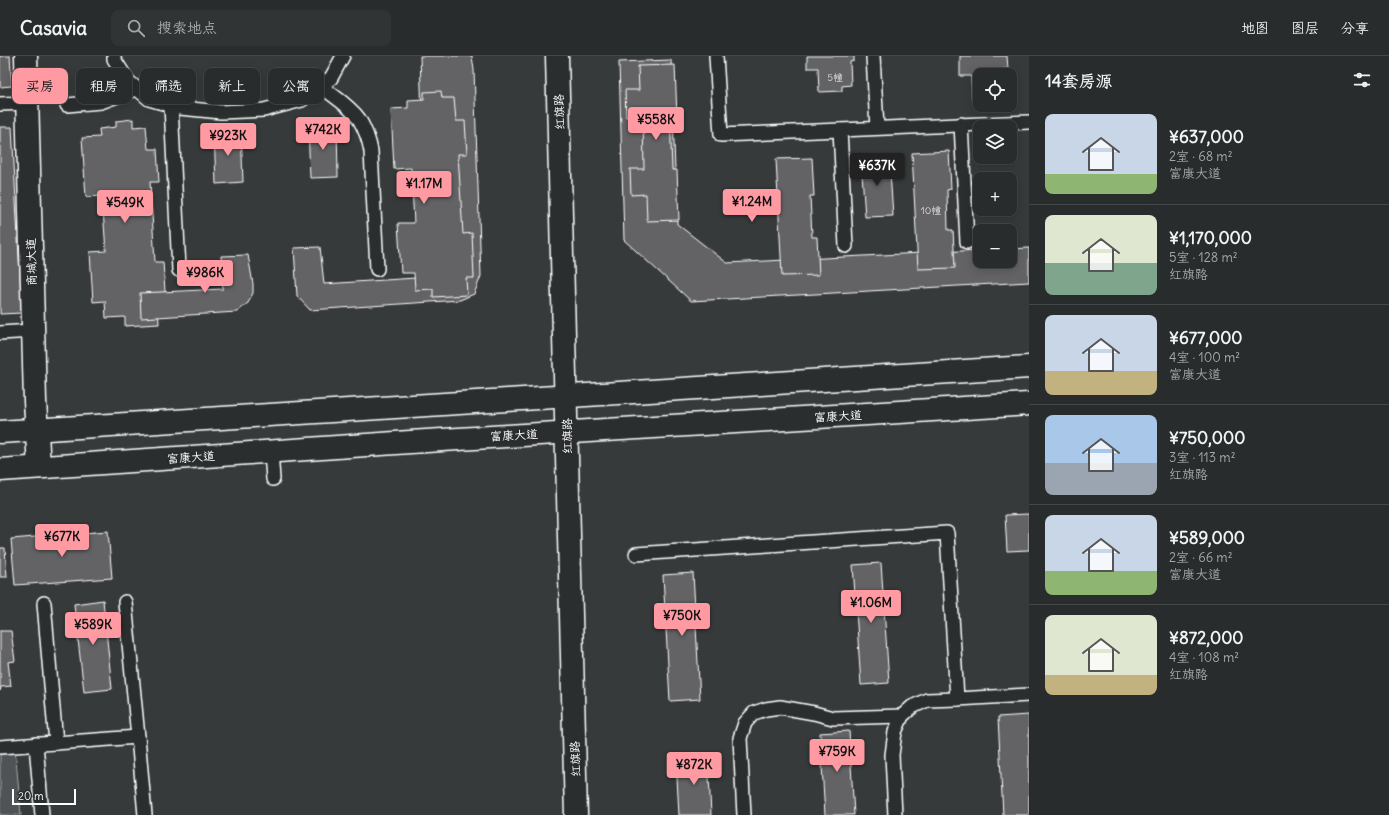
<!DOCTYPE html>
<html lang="zh">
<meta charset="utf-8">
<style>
:root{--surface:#292c2c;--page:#313434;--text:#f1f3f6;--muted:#a5a7a9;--line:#454848;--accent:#ff9aa2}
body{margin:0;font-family:Delius,"LXGW WenKai TC",sans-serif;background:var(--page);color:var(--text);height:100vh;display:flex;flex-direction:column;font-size:15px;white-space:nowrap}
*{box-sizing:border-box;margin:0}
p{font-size:13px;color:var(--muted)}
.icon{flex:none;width:22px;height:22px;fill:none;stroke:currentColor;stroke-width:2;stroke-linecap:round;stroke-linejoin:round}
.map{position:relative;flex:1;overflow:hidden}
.sheet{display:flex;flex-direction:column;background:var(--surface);width:360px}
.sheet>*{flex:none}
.hud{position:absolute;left:12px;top:12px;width:380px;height:36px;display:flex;gap:8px}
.controls{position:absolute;left:973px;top:12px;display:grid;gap:8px}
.controls a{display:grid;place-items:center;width:44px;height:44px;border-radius:8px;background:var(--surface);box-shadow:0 2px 10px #0003,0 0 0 1px var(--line);font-size:20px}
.scale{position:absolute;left:12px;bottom:10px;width:64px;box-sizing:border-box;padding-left:4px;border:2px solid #fff;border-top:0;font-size:11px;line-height:14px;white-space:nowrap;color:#fff;-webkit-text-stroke:3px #2a2d2e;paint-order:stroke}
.price{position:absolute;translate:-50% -34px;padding:0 9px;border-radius:4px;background:var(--accent);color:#111;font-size:13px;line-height:26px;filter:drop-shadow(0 1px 2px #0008)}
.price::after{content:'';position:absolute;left:50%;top:24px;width:12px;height:9px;margin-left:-6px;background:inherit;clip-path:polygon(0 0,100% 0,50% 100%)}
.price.selected{background:#222;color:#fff}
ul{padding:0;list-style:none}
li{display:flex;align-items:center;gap:12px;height:100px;padding:0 16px}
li+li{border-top:1px solid var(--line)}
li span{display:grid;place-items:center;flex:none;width:112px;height:80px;border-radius:8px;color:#555}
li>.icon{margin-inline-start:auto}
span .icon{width:48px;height:48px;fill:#fffc;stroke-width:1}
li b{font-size:17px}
h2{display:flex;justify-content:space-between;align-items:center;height:48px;padding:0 16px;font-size:17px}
.pill{padding:0 14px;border-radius:8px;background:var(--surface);box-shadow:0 2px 10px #0003,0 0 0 1px var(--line);font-size:14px;line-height:36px}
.pill.selected{background:var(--accent);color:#111}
header{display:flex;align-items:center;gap:24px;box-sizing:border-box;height:56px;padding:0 20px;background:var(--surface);border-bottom:1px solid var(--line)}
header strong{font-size:19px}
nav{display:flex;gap:22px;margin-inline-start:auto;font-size:14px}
.search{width:280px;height:36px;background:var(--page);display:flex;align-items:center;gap:10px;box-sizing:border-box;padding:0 14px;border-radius:8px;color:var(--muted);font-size:15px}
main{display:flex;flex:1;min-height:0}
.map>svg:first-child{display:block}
</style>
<header>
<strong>Casavia</strong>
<div class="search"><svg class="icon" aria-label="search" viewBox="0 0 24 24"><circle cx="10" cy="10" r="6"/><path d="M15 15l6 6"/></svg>搜索地点</div>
<nav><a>地图</a><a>图层</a><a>分享</a></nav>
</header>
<main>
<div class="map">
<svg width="1029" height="759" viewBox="0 0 1029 759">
<rect width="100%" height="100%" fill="#373a3b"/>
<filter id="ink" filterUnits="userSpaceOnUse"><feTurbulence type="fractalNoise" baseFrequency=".025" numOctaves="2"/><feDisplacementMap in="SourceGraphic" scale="8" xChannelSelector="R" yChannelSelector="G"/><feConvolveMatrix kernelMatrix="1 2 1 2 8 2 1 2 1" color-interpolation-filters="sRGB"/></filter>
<g filter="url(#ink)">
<polygon fill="#505354" stroke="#a8a9aa" points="15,692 21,759 0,759 0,693"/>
<g fill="#636465" stroke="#fff">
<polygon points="0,0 10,0 12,30 0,31"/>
<polygon points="420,0 472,0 474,14 481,220 474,238 460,244 310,254 297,240 294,192 320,191 324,228 446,220 441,60 422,63"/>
<polygon points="807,0 854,0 854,5 850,6 851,29 842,30 842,35 819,36 818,12 807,12"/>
<polygon points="960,0 1007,0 1008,13 1003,13 1003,19 980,19 980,44 972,44 971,20 960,20"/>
<polygon points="671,4 677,168 727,207 980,194 980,205 1010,205 1010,193 1029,192 1029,226 691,245 624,184 619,6"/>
<polygon points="675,9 677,61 670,59 672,114 677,114 679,164 647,165 646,138 631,139 630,113 644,113 643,61 626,61 625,34 639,34 638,10"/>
<polygon points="441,35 442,42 454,42 456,65 465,65 467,98 458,98 463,178 472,177 474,222 466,222 467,239 433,241 433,233 415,234 414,217 401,217 398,167 414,167 411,112 394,113 391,53 408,52 408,44 424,43 424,36"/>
<polygon points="133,63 133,71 146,70 148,93 157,93 159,126 150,126 155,206 163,206 166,250 158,251 159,268 125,270 125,261 106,262 105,245 93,246 90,196 106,195 102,140 86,141 82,82 100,81 99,73 116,71 116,65"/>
<polygon points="308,68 337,68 338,121 310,122"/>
<polygon points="0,71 12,71 22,257 0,258"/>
<polygon points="241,74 243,126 216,128 214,76"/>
<polygon points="949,95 951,133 947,134 948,174 953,174 955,212 918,213 912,97"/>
<polygon points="889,101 893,160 865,161 861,103"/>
<polygon points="812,102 814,140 810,140 812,181 817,181 819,219 782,220 776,103"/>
<polygon points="248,199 253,228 253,237 248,247 237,256 141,262 140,237 223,233 221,200"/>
<polygon points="1029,458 1029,494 1007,495 1005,459"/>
<polygon points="108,475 112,522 15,529 11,483"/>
<polygon points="0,492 5,492 7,521 0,521"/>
<polygon points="881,507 889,627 861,629 853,509"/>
<polygon points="693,517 700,643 670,645 663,519"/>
<polygon points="103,544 112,633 84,636 74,548"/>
<polygon points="0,575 11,575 15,605 8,606 11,630 1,631 0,635"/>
<polygon points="1029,659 1029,759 1003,759 998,661"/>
<polygon points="849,675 854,759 825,759 820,677"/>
<polygon points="708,701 711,759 679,759 676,703"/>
</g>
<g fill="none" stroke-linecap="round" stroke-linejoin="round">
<g stroke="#fff" stroke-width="16">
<g id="lane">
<polyline points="114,0 114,3 128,25 149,43 180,52 221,56 264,54 302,44 331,22 343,0"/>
<polyline points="716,0 721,79 1029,66"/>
<polyline points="873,0 877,72"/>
<path d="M321 30C333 40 349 49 359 63 365 73 369 84 371 95L377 213"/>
<polyline points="0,48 27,47"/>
<polyline points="67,49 101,46 136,33"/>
<polyline points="171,49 179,214"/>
<polyline points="961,68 967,186"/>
<polyline points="840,74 846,190"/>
<polyline points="0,277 33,275"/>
<polyline points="271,395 273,423"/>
<polyline points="636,498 947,477 957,643 1029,639"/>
<polyline points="125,546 138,681"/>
<polyline points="44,547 56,687"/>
<polyline points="36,688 42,759"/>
<polyline points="0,691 138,681 145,759"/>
<polyline points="744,759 740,682 745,667 754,657 766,653 780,651 814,657 833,662 902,660"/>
<polyline points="895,759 892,699 895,676 902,660 912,651 927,644 957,643"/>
</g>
</g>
<g stroke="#fff" stroke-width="25">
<polyline id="street" points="26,0 35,345 39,411"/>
</g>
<g stroke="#fff" stroke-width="25">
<g id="secondary">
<polyline points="557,0 576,759"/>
<polyline points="0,376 1029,311"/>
<polyline points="0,414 410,386 1029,348"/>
</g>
</g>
<use href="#lane" stroke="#2a2d2e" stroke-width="13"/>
<use href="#street" stroke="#2a2d2e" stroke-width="22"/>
<use href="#secondary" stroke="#2a2d2e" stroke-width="22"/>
</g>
</g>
<g text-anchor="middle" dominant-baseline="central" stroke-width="3.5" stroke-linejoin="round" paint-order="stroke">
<g font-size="10" fill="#d8d8d8">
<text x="835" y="21">5幢</text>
<text x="931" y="154">10幢</text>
</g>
<g font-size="12" fill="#fff" stroke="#2a2d2e">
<text transform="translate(559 56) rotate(-92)">红旗路</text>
<text transform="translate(31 206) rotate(-91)">商城大道</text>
<text transform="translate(838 360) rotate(-3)">富康大道</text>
<text transform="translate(514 379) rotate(-3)">富康大道</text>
<text transform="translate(567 380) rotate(-91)">红旗路</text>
<text transform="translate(191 401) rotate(-4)">富康大道</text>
<text transform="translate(575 703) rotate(-92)">红旗路</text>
</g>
</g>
</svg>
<div class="controls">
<a><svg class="icon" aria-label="locate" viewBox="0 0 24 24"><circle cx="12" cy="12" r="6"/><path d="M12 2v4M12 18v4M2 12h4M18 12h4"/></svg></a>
<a><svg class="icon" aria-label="layers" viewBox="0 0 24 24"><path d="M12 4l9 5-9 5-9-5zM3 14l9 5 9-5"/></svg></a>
<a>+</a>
<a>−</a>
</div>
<div class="scale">20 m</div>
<b class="price" style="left:656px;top:85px">¥558K</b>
<b class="price" style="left:323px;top:95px">¥742K</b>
<b class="price" style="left:228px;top:101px">¥923K</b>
<b class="price selected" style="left:877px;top:131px">¥637K</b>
<b class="price" style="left:424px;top:149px">¥1.17M</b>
<b class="price" style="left:752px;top:167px">¥1.24M</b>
<b class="price" style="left:125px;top:168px">¥549K</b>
<b class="price" style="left:205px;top:238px">¥986K</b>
<b class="price" style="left:62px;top:502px">¥677K</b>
<b class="price" style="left:871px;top:568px">¥1.06M</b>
<b class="price" style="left:682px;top:581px">¥750K</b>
<b class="price" style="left:93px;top:590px">¥589K</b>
<b class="price" style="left:837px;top:717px">¥759K</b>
<b class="price" style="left:694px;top:730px">¥872K</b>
<div class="hud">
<a class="pill selected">买房</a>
<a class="pill">租房</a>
<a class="pill">筛选</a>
<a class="pill">新上</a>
<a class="pill">公寓</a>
</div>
</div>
<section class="sheet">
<h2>14套房源<svg class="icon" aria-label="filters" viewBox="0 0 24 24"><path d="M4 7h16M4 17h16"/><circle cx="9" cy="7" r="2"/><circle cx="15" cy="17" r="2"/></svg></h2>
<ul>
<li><span style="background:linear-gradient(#c9d6e8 75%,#8fb573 0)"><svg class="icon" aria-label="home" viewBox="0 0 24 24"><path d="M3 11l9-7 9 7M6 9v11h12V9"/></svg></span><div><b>¥637,000</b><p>2室 · 68 m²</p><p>富康大道</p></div></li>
<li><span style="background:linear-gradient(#dfe7d0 60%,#7fa58c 0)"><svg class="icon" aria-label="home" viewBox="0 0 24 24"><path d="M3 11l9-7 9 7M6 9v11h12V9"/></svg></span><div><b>¥1,170,000</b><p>5室 · 128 m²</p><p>红旗路</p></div></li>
<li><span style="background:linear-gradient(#c9d6e8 70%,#c2b280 0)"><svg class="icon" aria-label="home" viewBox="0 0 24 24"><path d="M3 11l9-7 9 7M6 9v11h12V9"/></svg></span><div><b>¥677,000</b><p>4室 · 100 m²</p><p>富康大道</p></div></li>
<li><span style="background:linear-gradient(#a9c7e8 60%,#9aa5b1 0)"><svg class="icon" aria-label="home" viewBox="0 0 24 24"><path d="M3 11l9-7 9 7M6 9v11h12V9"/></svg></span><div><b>¥750,000</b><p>3室 · 113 m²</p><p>红旗路</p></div></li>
<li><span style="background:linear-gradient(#c9d6e8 70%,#8fb573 0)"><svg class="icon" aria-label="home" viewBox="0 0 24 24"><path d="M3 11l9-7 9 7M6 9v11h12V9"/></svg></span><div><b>¥589,000</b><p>2室 · 66 m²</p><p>富康大道</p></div></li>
<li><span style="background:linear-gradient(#dfe7d0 75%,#c2b280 0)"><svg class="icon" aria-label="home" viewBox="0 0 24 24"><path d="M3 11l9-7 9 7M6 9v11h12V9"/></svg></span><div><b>¥872,000</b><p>4室 · 108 m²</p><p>红旗路</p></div></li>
</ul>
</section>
</main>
